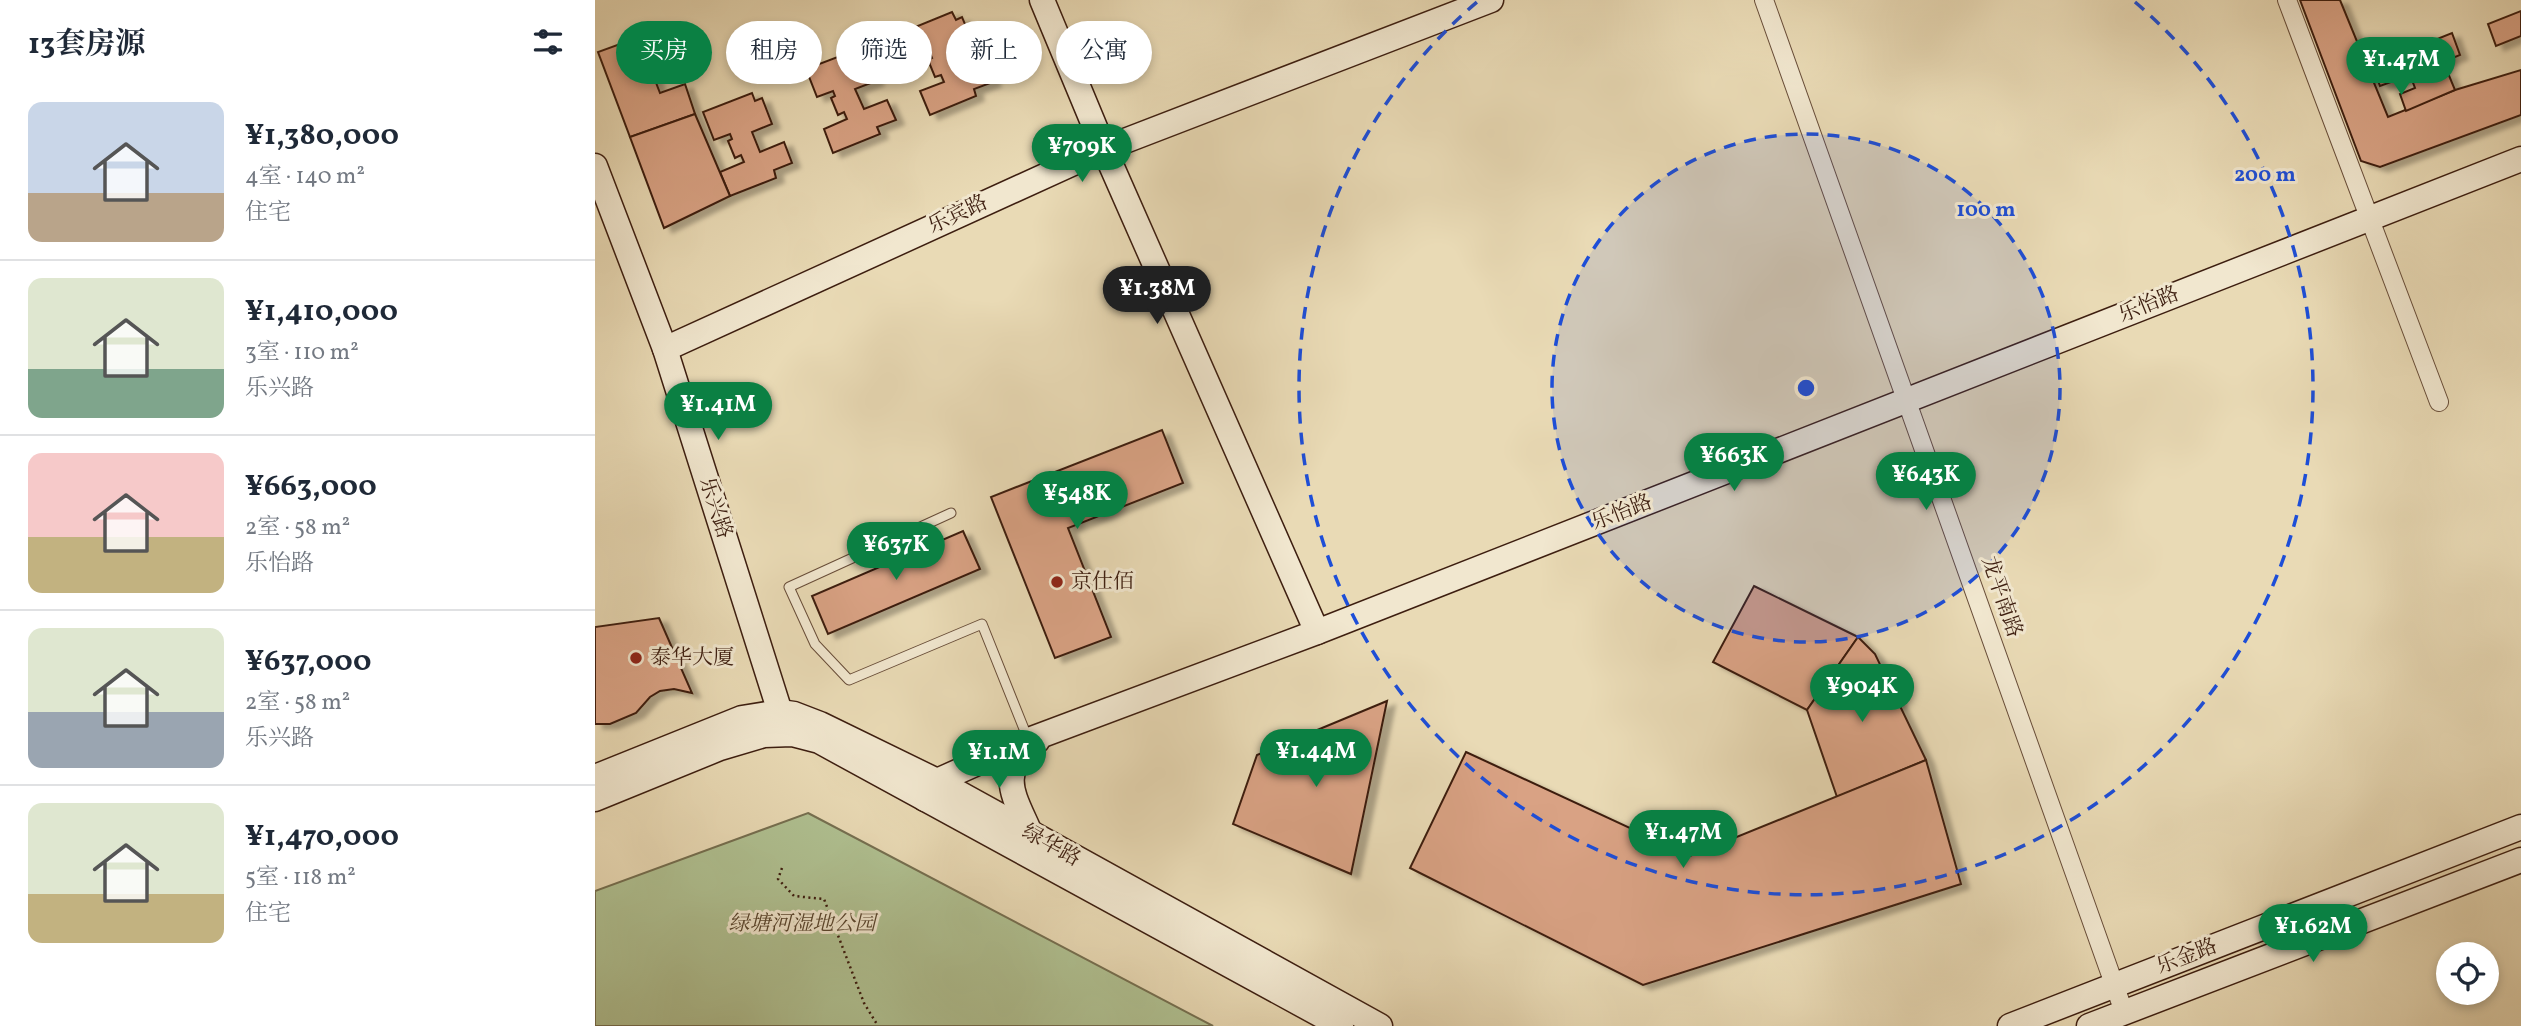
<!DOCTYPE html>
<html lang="zh">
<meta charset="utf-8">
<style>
:root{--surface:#fff;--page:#f6f6f7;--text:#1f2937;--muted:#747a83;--line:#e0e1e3;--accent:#0b8043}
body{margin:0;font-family:Vollkorn,"Noto Serif SC",serif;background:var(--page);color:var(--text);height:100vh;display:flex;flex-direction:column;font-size:26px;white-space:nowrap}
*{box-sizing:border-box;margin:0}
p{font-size:23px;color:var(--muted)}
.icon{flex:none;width:38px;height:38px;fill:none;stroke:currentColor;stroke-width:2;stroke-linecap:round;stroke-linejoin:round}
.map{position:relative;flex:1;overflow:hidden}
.side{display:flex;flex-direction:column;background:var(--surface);width:595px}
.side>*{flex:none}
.guide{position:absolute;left:21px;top:21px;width:665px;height:63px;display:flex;gap:14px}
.fabs{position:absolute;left:1841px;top:942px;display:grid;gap:14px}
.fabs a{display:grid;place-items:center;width:63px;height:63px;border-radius:50%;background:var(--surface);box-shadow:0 4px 10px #0003;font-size:35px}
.price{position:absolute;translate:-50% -60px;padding:0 16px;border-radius:24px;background:var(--accent);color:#fff;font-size:23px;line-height:46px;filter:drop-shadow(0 2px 4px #0008)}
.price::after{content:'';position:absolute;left:50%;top:42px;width:21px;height:16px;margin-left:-10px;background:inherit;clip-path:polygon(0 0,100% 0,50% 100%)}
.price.active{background:#222;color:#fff}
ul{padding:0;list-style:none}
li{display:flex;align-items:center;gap:21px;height:175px;padding:0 28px}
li+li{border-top:2px solid var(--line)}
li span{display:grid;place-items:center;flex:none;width:196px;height:140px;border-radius:14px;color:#555}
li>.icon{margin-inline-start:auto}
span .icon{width:84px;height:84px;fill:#fffc;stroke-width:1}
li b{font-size:30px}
h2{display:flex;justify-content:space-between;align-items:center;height:84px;padding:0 28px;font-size:30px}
.chip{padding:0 24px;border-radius:32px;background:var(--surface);box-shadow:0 4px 10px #0003;font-size:24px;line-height:63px}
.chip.active{background:var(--accent);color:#fff}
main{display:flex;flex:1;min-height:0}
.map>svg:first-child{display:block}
</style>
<main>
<section class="side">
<h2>13套房源<svg class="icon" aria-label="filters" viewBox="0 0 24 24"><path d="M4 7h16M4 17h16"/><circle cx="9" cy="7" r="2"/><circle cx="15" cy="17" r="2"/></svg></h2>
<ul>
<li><span style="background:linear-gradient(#c9d6e8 65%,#b9a48a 0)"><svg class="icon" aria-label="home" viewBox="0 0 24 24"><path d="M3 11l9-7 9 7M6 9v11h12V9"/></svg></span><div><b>¥1,380,000</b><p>4室 · 140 m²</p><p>住宅</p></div></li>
<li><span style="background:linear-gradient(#dfe7d0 65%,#7fa58c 0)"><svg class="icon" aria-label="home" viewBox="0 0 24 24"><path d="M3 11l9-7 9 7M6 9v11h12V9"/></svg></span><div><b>¥1,410,000</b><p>3室 · 110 m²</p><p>乐兴路</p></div></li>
<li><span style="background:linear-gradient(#f6c9c9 60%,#c2b280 0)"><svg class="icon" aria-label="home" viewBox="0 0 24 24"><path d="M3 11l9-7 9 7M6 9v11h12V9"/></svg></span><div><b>¥663,000</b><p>2室 · 58 m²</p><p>乐怡路</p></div></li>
<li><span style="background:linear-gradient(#dfe7d0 60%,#9aa5b1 0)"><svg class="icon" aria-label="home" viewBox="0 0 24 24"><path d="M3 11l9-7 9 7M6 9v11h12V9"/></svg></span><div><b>¥637,000</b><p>2室 · 58 m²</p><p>乐兴路</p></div></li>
<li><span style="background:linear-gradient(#dfe7d0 65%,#c2b280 0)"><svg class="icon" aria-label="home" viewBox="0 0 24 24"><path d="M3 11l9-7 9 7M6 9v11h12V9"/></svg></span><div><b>¥1,470,000</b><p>5室 · 118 m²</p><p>住宅</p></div></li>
</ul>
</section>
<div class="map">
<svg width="1926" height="1026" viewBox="0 0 1926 1026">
<defs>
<filter id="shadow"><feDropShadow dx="8" dy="4.5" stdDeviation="2" flood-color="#0004"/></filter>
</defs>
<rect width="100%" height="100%" fill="#e9dab5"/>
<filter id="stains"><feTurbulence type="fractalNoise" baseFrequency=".00286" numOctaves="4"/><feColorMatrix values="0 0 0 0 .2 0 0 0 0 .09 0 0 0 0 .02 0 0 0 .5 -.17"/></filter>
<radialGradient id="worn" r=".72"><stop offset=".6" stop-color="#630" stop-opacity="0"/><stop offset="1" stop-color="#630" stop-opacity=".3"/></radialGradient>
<polygon fill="#b0c192" stroke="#767051" stroke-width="2" points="213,813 618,1026 0,1026 0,891"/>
<g fill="#d9a284" stroke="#3d1e10" stroke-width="2" filter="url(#shadow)">
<polygon points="1705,0 1745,0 1793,117 1860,90 1926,70 1926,115 1785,167 1766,161"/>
<polygon points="1926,11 1926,36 1901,46 1893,24"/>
<polygon points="357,12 361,20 367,17 378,43 357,51 365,71 389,61 398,82 379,89 381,96 335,115 325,91 349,82 346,75 340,77 333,60 337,58 335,53 319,59 308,32"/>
<polygon points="58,32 60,39 68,36 76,59 55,67 65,93 90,84 100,114 35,137 3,52"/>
<polygon points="1857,33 1865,55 1833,68 1838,80 1853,73 1860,90 1811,111 1805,94 1820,88 1815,75 1785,86 1777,65"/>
<polygon points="261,50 264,58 270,55 281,81 260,89 269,109 292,100 301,120 282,127 285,134 238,153 229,129 252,119 249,112 243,115 236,98 240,96 238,91 222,97 211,69"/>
<polygon points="157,93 160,101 167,98 177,124 157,132 165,152 189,142 197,163 179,170 181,178 135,196 125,172 149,162 146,155 140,158 133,141 137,139 135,134 119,140 108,112"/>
<polygon points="100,114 135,196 69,228 35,137"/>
<polygon points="567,430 588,483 473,528 516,637 460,658 396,497"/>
<polygon points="368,531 385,569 233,634 217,596"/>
<polygon points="1159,586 1263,637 1212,710 1118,662"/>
<polygon points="64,618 97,693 79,689 65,691 55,697 41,713 15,724 0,724 0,627"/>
<polygon points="1263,637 1280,654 1331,760 1242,797 1212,710"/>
<polygon points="792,701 756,874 638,824 662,755"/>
<polygon points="871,752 1095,856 1331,760 1366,884 1048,985 815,868"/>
</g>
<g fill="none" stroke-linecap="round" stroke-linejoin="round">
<g stroke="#684d39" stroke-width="11">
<polyline id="lane" points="356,513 194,587 220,644 254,680 387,624 433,739"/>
</g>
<g stroke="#684d39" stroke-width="20">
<g id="street">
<polyline points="1169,0 1529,1012"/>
<polyline points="1692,0 1844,402"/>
</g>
</g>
<g stroke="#3d1e10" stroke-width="27">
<g id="secondary">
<polyline points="447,0 509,149 722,632"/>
<polyline points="0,166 70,349 185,712 188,727"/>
<polyline points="70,349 509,149 896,0"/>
<polyline points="0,777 147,718 185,712 199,714 225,724 342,781 785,1026"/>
<polyline points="0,799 125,748 169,735 197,734 224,741 746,1026"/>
<polyline points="330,799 342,781 434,740 722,632 1926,159"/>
<path d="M436 835C418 793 401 774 442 741"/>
<polyline points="1415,1026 1926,827"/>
<polyline points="1494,1026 1926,860"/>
</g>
</g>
<polyline stroke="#3d1e10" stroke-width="2.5" stroke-dasharray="2 3.5" stroke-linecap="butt" points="187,868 183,879 199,896 229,899 269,1003 283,1026"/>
<use href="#lane" stroke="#f1e7cf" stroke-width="9"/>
<use href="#street" stroke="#f1e7cf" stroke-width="18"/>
<use href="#secondary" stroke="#f1e7cf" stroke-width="24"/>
</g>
<circle cx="1211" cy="388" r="254" fill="#1d4ed8" fill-opacity=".12"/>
<g fill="none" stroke="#1d4ed8" stroke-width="3.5" stroke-dasharray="12 9">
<circle cx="1211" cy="388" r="254"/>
<path d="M1540 2A507 507 0 1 1 882 2"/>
</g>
<g fill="#8f2418" stroke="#f1e7cf" stroke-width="2.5">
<circle cx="462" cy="582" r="7"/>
<circle cx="41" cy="658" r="7"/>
</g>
<g text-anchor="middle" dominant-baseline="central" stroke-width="6" stroke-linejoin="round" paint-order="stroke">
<g font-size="21" fill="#3d1e10" stroke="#f1e7cf">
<text transform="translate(363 215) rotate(-25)">乐宾路</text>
<text transform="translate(1554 305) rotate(-22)">乐怡路</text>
<text transform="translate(120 508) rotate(72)">乐兴路</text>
<text transform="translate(1027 513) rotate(-21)">乐怡路</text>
<text transform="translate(1406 597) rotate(71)">龙平南路</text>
<text transform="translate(456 846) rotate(29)">绿华路</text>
<text transform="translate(1592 957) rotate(-21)">乐金路</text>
</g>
<g font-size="21" fill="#3d1e10" stroke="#f1e7cf" text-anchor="start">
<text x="476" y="582">京仕佰</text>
<text x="55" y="658">泰华大厦</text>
</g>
<g font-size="21" font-style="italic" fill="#5a4730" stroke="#f1e7cf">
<text x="207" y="924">绿塘河湿地公园</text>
</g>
</g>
<circle cx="1211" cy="388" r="10" fill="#1d4ed8" stroke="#f1e7cf" stroke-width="3.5"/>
<g font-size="21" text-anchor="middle" font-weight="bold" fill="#1d4ed8" stroke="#f1e7cf" stroke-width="6" stroke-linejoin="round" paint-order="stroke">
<text x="1670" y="181">200 m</text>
<text x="1391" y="216">100 m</text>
</g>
<rect width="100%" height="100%" filter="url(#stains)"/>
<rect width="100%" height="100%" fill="url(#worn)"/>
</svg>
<div class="fabs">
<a><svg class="icon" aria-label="locate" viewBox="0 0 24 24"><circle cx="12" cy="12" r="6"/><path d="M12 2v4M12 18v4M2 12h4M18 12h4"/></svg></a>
</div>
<b class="price" style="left:1806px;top:97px">¥1.47M</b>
<b class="price" style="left:487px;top:184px">¥709K</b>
<b class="price active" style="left:562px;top:326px">¥1.38M</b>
<b class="price" style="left:123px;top:442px">¥1.41M</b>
<b class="price" style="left:1139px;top:493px">¥663K</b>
<b class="price" style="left:1331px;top:512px">¥643K</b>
<b class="price" style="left:482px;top:531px">¥548K</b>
<b class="price" style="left:301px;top:582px">¥637K</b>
<b class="price" style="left:1267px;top:724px">¥904K</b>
<b class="price" style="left:721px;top:789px">¥1.44M</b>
<b class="price" style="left:404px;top:790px">¥1.1M</b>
<b class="price" style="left:1088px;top:870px">¥1.47M</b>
<b class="price" style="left:1718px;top:964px">¥1.62M</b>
<div class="guide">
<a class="chip active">买房</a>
<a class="chip">租房</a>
<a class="chip">筛选</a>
<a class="chip">新上</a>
<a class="chip">公寓</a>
</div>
</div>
</main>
